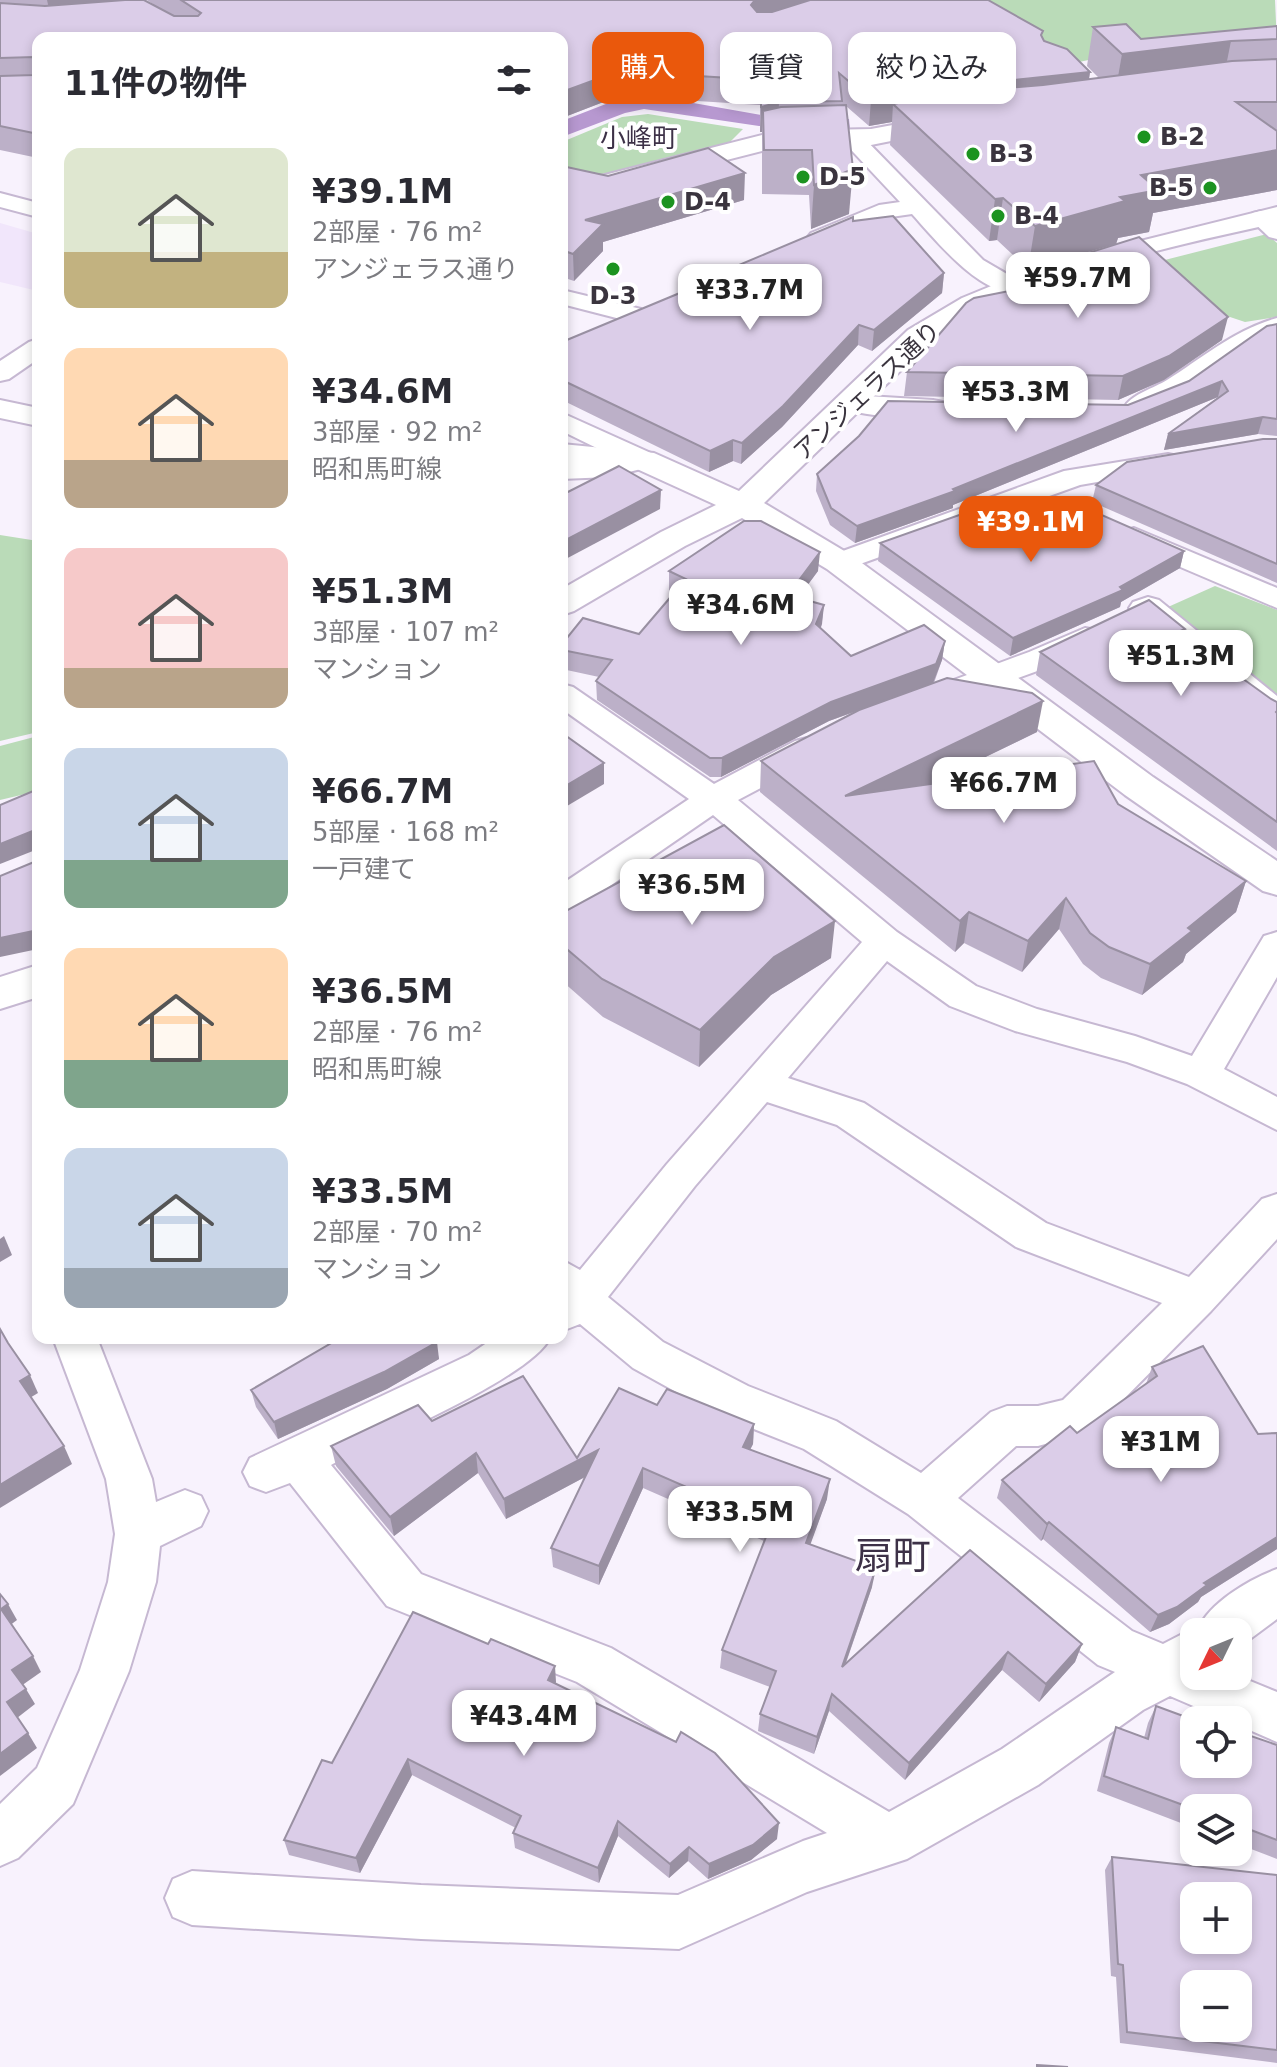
<!DOCTYPE html>
<html lang="ja">
<meta charset="utf-8">
<style>
:root{--surface:#fff;--page:#f2f2f3;--text:#2b2b33;--muted:#7c7c81;--accent:#ea580c}
body{margin:0;font-family:"DejaVu Sans","Noto Sans JP",sans-serif;background:var(--page);color:var(--text);height:100vh;display:flex;flex-direction:column;font-size:30px;white-space:nowrap}
*{box-sizing:border-box;margin:0}
p{font-size:26px;color:var(--muted)}
.icon{flex:none;width:44px;height:44px;fill:none;stroke:currentColor;stroke-width:2;stroke-linecap:round;stroke-linejoin:round}
.map{position:relative;flex:1;overflow:hidden}
.side{position:absolute;left:32px;top:32px;width:536px;height:1312px;display:flex;flex-direction:column;background:var(--surface);border-radius:16px;box-shadow:0 4px 12px #0003}
.side>*{flex:none}
.banner{position:absolute;left:592px;top:32px;width:564px;height:72px;display:flex;gap:16px}
.needle{width:52px;rotate:227deg}
.fabs{position:absolute;left:1180px;top:1618px;display:grid;gap:16px}
.fabs a{display:grid;place-items:center;width:72px;height:72px;border-radius:16px;background:var(--surface);box-shadow:0 4px 12px #0003;font-size:40px}
.price{position:absolute;translate:-50% -68px;padding:0 18px;border-radius:16px;background:#fff;color:#222;font-size:26px;line-height:52px;filter:drop-shadow(0 2px 4px #0008)}
.price::after{content:'';position:absolute;left:50%;top:48px;width:24px;height:18px;margin-left:-12px;background:inherit;clip-path:polygon(0 0,100% 0,50% 100%)}
.price.selected{background:var(--accent);color:#fff}
ul{padding:0;list-style:none}
li{display:flex;align-items:center;gap:24px;height:200px;padding:0 32px}
li span{display:grid;place-items:center;flex:none;width:224px;height:160px;border-radius:16px;color:#555}
li>.icon{margin-inline-start:auto}
span .icon{width:96px;height:96px;fill:#fffc;stroke-width:1}
li b{font-size:34px}
h2{display:flex;justify-content:space-between;align-items:center;height:96px;padding:0 32px;font-size:34px}
.tag{padding:0 28px;border-radius:16px;background:var(--surface);box-shadow:0 4px 12px #0003;font-size:28px;line-height:72px}
.tag.selected{background:var(--accent);color:#fff}
.map>svg:first-child{display:block}
</style>
<div class="map">
<svg width="1277" height="2067" viewBox="0 0 1277 2067">
<rect width="100%" height="100%" fill="#f8f2fd"/>
<polygon fill="#f1e6fb" points="0,223 38,234 38,291 0,282"/>
<g fill="#badbb8">
<polygon points="968,0 1275,0 1277,45 1153,46 1070,64"/>
<polygon points="648,114 743,129 728,144 591,181 562,174 562,142 622,117"/>
<polygon points="1267,234 1277,243 1277,317 1245,322 1203,308 1153,263"/>
<polygon points="0,535 38,541 38,732 0,741"/>
<polygon points="1215,586 1277,610 1277,695 1168,607"/>
<polygon points="38,736 38,791 0,800 0,746"/>
</g>
<polygon fill="#b798d0" points="636,98 665,98 767,116 849,119 850,130 759,126 644,109 625,113 562,137 562,121 611,102"/>
<g fill="none" stroke-linecap="round" stroke-linejoin="round">
<g stroke="#c6b8d2" stroke-width="4">
<g id="street">
<path d="M851 131 859 133 983 260 1019 281 1022 286 1019 291C983 300 934 238 912 214L891 217 827 243H811L807 238 811 233 879 205 900 202 840 138Z"/>
<polygon points="0,193 38,203 38,217 0,207"/>
<polygon points="1261,211 1277,220 1277,239 1269,237 1249,218 1253,213"/>
<polygon points="562,290 641,309 645,314 641,319 632,322 562,304"/>
<path d="M1277 318V335C1241 350 1161 420 1128 412L1125 406C1133 394 1154 388 1167 380 1202 358 1236 329 1277 318Z"/>
<polygon points="38,339 38,359 9,379 0,381 0,361 29,342"/>
<path d="M851 395 933 400 943 402 946 408 943 414C913 421 871 416 842 409L838 403 842 397Z"/>
<polygon points="562,413 653,454 657,460 653,466 609,477 562,479 562,463 617,458 562,431"/>
<polygon points="1168,454 1178,456 1182,462 1178,468 1080,485 849,568 839,571 829,568 824,562 829,556 1064,471"/>
<polygon points="1134,528 1277,588 1277,608 1124,543 1119,537 1124,531"/>
<polygon points="1148,597 1159,600 1277,696 1277,723 1266,720 1142,617 1133,614 1129,608 1133,602"/>
<polygon points="1085,628 1096,630 1100,637 1096,644 1051,666 927,711 916,708 911,701 916,694 1029,652"/>
<path d="M562 684 573 687 714 784 795 741 807 738 819 741 823 749 819 757 738 800 897 932 976 986 1037 1009 1135 1036 1192 1056 1264 936 1277 932V977L1224 1069 1277 1097V1130L1187 1084 1127 1062 1015 1031 950 1006 887 961 788 1078 864 1103 1046 1223 1189 1277 1262 1199 1277 1194V1239L1211 1311 1092 1431 1038 1446H1016L958 1498 1132 1631 1163 1644 1194 1628 1198 1629C1210 1602 1250 1579 1277 1569V1619L1238 1648V1632H1194V1676H1238L1277 1692V1742L1238 1725V1720H1226L1170 1696 1143 1710 1038 1785 907 1859 807 1892 679 1949 421 1939 192 1925 173 1917 165 1898 173 1879 192 1871 421 1885 678 1895 803 1841 827 1833 577 1682 387 1606 290 1483 266 1492 250 1486 243 1472 250 1458 469 1355 494 1338H550C530 1378 377 1442 331 1465L421 1574 611 1648 889 1812 1002 1749 1115 1672 1098 1665 908 1514 804 1449 716 1414 633 1368 580 1324 562 1331V1260L580 1270 667 1164 862 942 713 815 575 910 562 913V884L689 799 562 709ZM767 1102 837 1125 1016 1247 1162 1303 1063 1400 1038 1406H1007L991 1412 921 1473 836 1421 748 1386 663 1342 608 1297 695 1186Z"/>
<polygon points="53,1338 97,1338 152,1479 156,1502 185,1490 201,1496 208,1511 201,1526 160,1546 156,1582 129,1671 73,1804 18,1858 0,1866 0,1804 37,1768 80,1670 108,1582 115,1534 106,1479"/>
</g>
</g>
<g stroke="#c6b8d2" stroke-width="4">
<g id="secondary">
<polygon points="947,115 956,118 960,123 956,128 871,145 778,147 589,195 562,189 562,173 589,179 778,131 871,129"/>
<path d="M1277 207V223C1158 249 1033 276 930 342L764 503 851 555 1153 777 1277 861V895L1263 891 1125 795 827 569 742 518 685 546 574 611 562 615V589L661 532 716 505 637 469 562 464V444L654 453 739 491 908 330 962 298 1018 275 1076 257Z"/>
<polygon points="0,400 38,408 38,426 0,418"/>
<polygon points="38,965 38,997 0,1009 0,977"/>
</g>
</g>
<use href="#street" fill="#fff" fill-rule="evenodd"/>
<use href="#secondary" fill="#fff" fill-rule="evenodd"/>
</g>
<g fill="#bcb0c8">
<polygon points="0,0 144,0 160,9 147,0 988,0 1090,72 1089,79 1099,78 1087,66 1093,27 1141,39 1277,26 1277,190 1153,213 1149,232 1118,238 1116,244 1028,269 997,240 989,241 890,145 892,122 869,126 846,106 849,214 811,229 809,195 762,194 762,132 760,132 760,105 619,96 562,118 562,38 38,38 38,158 0,150"/>
<polygon points="562,166 608,176 744,200 603,242 603,251 574,281 562,277"/>
<polygon points="853,221 944,273 942,293 872,351 858,345 782,427 741,464 733,461 709,472 562,400 562,342 693,288 694,284"/>
<polygon points="1053,264 1222,340 1164,380 1118,400 904,396 907,372 1050,283"/>
<polygon points="1277,324 1277,436 1258,434 1164,450 1168,434 1218,397 953,505 953,508 855,543 830,525 816,491 817,474 1128,405 1189,381"/>
<polygon points="38,353 38,379 32,358"/>
<polygon points="1277,439 1277,583 1092,502 1096,485"/>
<polygon points="1020,538 1184,551 1180,568 1121,602 1120,607 1010,656 878,561 880,543"/>
<polygon points="669,571 818,571 798,598 824,605 821,628 851,656 945,641 942,660 934,683 1037,732 930,784 1118,804 1246,881 1236,912 1186,954 1183,962 1142,995 1101,978 1083,964 1059,929 1022,972 964,943 955,952 760,792 761,761 854,712 829,721 721,777 710,777 597,700 596,681 599,677 562,669 562,644 639,634 674,593 669,590"/>
<polygon points="1184,636 1271,699 1277,702 1277,851 1036,675 1040,652"/>
<polygon points="562,913 831,958 771,995 699,1067 603,1017 562,981"/>
<polygon points="337,1338 434,1338 439,1359 387,1389 278,1439 256,1407 251,1390 338,1339"/>
<polygon points="1152,1367 1258,1434 1277,1433 1277,1549 1201,1597 1198,1602 1169,1624 1150,1632 1043,1539 1041,1541 997,1498 1002,1480 1077,1433 1146,1384"/>
<polygon points="657,1405 754,1424 753,1444 750,1450 827,1499 810,1544 872,1587 846,1663 1082,1644 1075,1662 1039,1702 1002,1670 905,1780 829,1711 814,1754 758,1731 760,1714 770,1687 720,1668 722,1650 764,1541 643,1488 599,1585 553,1567 551,1548 585,1477 506,1519 478,1473 394,1536 336,1466 331,1446 432,1421 577,1458"/>
<polygon points="556,1682 555,1684 777,1839 751,1860 708,1879 688,1861 669,1878 618,1836 599,1883 515,1848 513,1833 516,1828 412,1775 360,1873 289,1855 284,1840 332,1763"/>
<polygon points="1156,1706 1248,1740 1251,1736 1277,1745 1277,1859 1238,1844 1238,1808 1194,1808 1194,1828 1097,1791 1109,1743 1116,1727 1144,1738 1148,1723"/>
<polygon points="1112,1857 1277,1875 1277,2063 1120,2043 1116,1977 1111,1976 1105,1870"/>
</g>
<g fill="#9990a2">
<polygon points="47,0 121,0 50,13"/>
<polygon points="755,0 824,0 755,23 751,5"/>
<polygon points="1231,41 1223,81 1115,94 1122,54"/>
<polygon points="619,71 619,96 562,118 562,92"/>
<polygon points="1090,72 1086,98 893,104 892,122 869,126 871,100 955,86"/>
<polygon points="779,102 778,128 763,111 762,132 760,132 761,107"/>
<polygon points="1277,150 1277,190 1153,213 1149,232 1118,238 1116,244 1028,269 1035,226 1141,175"/>
<polygon points="853,169 849,214 811,229 814,185"/>
<polygon points="745,173 744,200 603,242 603,251 574,281 573,254 585,220"/>
<polygon points="1003,198 997,240 989,241 995,199"/>
<polygon points="944,273 942,293 872,351 874,330"/>
<polygon points="1228,317 1222,340 1164,380 1118,400 1123,376"/>
<polygon points="859,325 858,345 782,427 741,464 742,443"/>
<polygon points="1222,381 1218,397 953,505 953,508 855,543 857,526 953,489"/>
<polygon points="1263,417 1258,434 1164,450 1168,434"/>
<polygon points="733,440 733,461 709,472 710,451"/>
<polygon points="661,490 660,509 562,561 562,542"/>
<polygon points="1184,551 1180,568 1121,602 1120,607 1010,656 1013,638 1120,587"/>
<polygon points="820,552 818,571 786,614 788,595"/>
<polygon points="824,605 822,624 815,643 816,624"/>
<polygon points="945,641 942,660 933,683 829,721 721,777 722,758"/>
<polygon points="1043,701 1037,732 841,827 845,796"/>
<polygon points="604,763 604,784 562,809 562,788"/>
<polygon points="35,830 38,849 0,864 0,844"/>
<polygon points="1246,881 1236,912 1186,954 1183,962 1142,995 1150,964 1188,928"/>
<polygon points="1066,898 1059,929 1022,972 1028,941"/>
<polygon points="969,912 964,943 955,952 960,921"/>
<polygon points="835,921 831,958 771,995 699,1067 700,1030 774,957"/>
<polygon points="38,930 38,949 0,957 0,938"/>
<polygon points="4,1236 12,1255 0,1262 0,1239"/>
<polygon points="437,1342 439,1359 387,1389 278,1439 274,1422"/>
<polygon points="30,1375 38,1393 28,1399 20,1381"/>
<polygon points="754,1424 753,1444 741,1467 743,1447"/>
<polygon points="64,1446 72,1464 0,1508 0,1485"/>
<polygon points="598,1450 598,1470 506,1519 504,1499"/>
<polygon points="476,1453 478,1473 394,1536 390,1517"/>
<polygon points="643,1468 643,1488 599,1585 599,1566"/>
<polygon points="830,1479 827,1499 804,1562 806,1543"/>
<polygon points="1049,1522 1043,1539 1041,1541 1047,1524"/>
<polygon points="1277,1537 1277,1549 1201,1597 1198,1602 1169,1624 1150,1632 1158,1615 1204,1583"/>
<polygon points="876,1568 872,1587 838,1685 842,1667"/>
<polygon points="8,1604 17,1620 9,1626 1,1609"/>
<polygon points="1082,1644 1075,1662 1039,1702 1046,1684"/>
<polygon points="1008,1652 1002,1670 905,1780 909,1763"/>
<polygon points="33,1656 41,1672 21,1686 12,1670"/>
<polygon points="555,1666 556,1682 549,1696 548,1680"/>
<polygon points="26,1689 35,1704 17,1718 7,1702"/>
<polygon points="832,1694 829,1711 814,1754 817,1737"/>
<polygon points="28,1733 37,1748 0,1776 0,1754"/>
<polygon points="408,1759 412,1775 360,1873 356,1858"/>
<polygon points="618,1821 618,1836 599,1883 598,1868"/>
<polygon points="779,1823 777,1839 751,1860 708,1879 709,1864"/>
<polygon points="689,1847 688,1861 669,1878 670,1864"/>
</g>
<g fill="#dbcde8" stroke="#9990a2" stroke-width="2" fill-rule="evenodd">
<polygon points="125,0 144,0 174,16 198,16 201,13 181,0 755,0 751,5 757,12 772,12 810,0 988,0 1043,31 1041,35 1044,41 1067,49 1090,72 955,86 871,100 839,73 842,101 779,102 761,107 761,80 619,71 562,92 562,38 38,38 38,134 0,126 0,76 34,75 34,57 0,58 0,3 45,6"/>
<polygon points="1126,24 1141,39 1277,26 1277,39 1231,41 1122,54 1093,27"/>
<polygon points="1277,59 1277,102 1236,102 1277,131 1277,150 1141,175 1158,190 1120,197 1125,201 1035,226 1003,198 995,199 893,104 958,92 1043,85 1232,61"/>
<polygon points="846,105 853,169 814,185 812,150 764,150 763,111 781,107"/>
<polygon points="708,148 745,173 585,220 603,224 573,254 562,250 562,166 608,176"/>
<polygon points="893,216 944,273 874,330 859,325 783,406 742,443 733,440 710,451 562,380 562,342 699,285 694,284 853,217 853,221"/>
<polygon points="1139,237 1228,317 1169,356 1123,376 907,372 966,303 974,298 1070,279 1053,264"/>
<polygon points="1277,324 1277,419 1263,417 1168,434 1228,391 1222,381 953,489 955,491 857,526 831,508 817,474 859,436 888,401 1128,405 1189,381 1267,326"/>
<polygon points="1263,439 1277,439 1277,564 1096,485 1127,462"/>
<polygon points="619,466 661,490 562,542 562,468 564,468 562,495"/>
<polygon points="1072,502 1184,551 1120,587 1123,590 1013,638 880,543 979,508 1020,538"/>
<polygon points="744,521 761,521 820,552 788,595 824,605 816,624 851,656 924,625 945,641 936,664 831,702 722,758 710,758 596,681 612,660 562,650 562,644 583,618 639,634 686,579 669,571"/>
<polygon points="1149,600 1185,629 1178,632 1271,699 1277,702 1277,711 1276,712 1277,713 1277,822 1040,652"/>
<polygon points="947,678 1032,693 1043,701 845,796 1094,761 1118,804 1246,881 1188,928 1192,931 1150,964 1109,947 1090,933 1066,898 1028,941 969,912 960,921 761,761 859,710"/>
<polygon points="562,733 604,763 562,788"/>
<polygon points="38,789 38,930 0,938 0,876 34,862 35,830 0,844 0,805"/>
<polygon points="724,825 835,921 774,957 700,1030 602,979 562,945 562,913"/>
<polygon points="0,1329 8,1343 30,1375 20,1381 64,1446 0,1485"/>
<polygon points="340,1338 434,1338 437,1342 384,1372 274,1422 251,1390"/>
<polygon points="1203,1346 1258,1434 1277,1433 1277,1537 1204,1583 1207,1585 1177,1607 1158,1615 1049,1522 1047,1524 1002,1480 1070,1426 1077,1433 1157,1376 1152,1367"/>
<polygon points="523,1376 577,1458 619,1388 657,1405 667,1389 754,1424 743,1447 830,1479 806,1543 876,1568 842,1667 970,1550 1082,1644 1046,1684 1008,1652 909,1763 832,1694 817,1737 760,1714 776,1671 722,1650 771,1524 643,1468 599,1566 551,1548 598,1450 504,1499 476,1453 390,1517 331,1446 418,1405 432,1421"/>
<polygon points="0,1594 8,1604 1,1609 33,1656 12,1670 26,1689 7,1702 28,1733 0,1754"/>
<polygon points="413,1612 488,1644 491,1639 555,1666 548,1680 676,1742 681,1732 715,1753 779,1823 753,1845 709,1864 689,1847 670,1864 618,1821 598,1868 513,1833 521,1816 408,1759 356,1858 284,1840 322,1760 332,1763"/>
<polygon points="1156,1706 1194,1720 1194,1764 1238,1764 1238,1737 1250,1741 1251,1736 1277,1745 1277,1840 1238,1825 1238,1808 1194,1808 1194,1809 1104,1776 1116,1727 1148,1739"/>
<path d="M1112 1857 1277 1875V2050L1127 2032 1123 1965 1118 1964ZM1194 1896H1238V1940H1194ZM1194 1984H1238V2028H1194Z"/>
<polygon points="1037,2065 1068,2067 1037,2067"/>
</g>
<g fill="#1c9320" stroke="#fff" stroke-width="3">
<circle cx="1144" cy="137" r="8"/>
<circle cx="973" cy="154" r="8"/>
<circle cx="803" cy="177" r="8"/>
<circle cx="1210" cy="188" r="8"/>
<circle cx="668" cy="202" r="8"/>
<circle cx="998" cy="216" r="8"/>
<circle cx="613" cy="269" r="8"/>
</g>
<g text-anchor="middle" dominant-baseline="central" stroke-width="8" stroke-linejoin="round" paint-order="stroke">
<g font-size="24" font-weight="bold" fill="#3a343e" stroke="#fff" text-anchor="start">
<text x="1160" y="137">B-2</text>
<text x="989" y="154">B-3</text>
<text x="819" y="177">D-5</text>
<text x="1194" y="188" text-anchor="end">B-5</text>
<text x="684" y="202">D-4</text>
<text x="1014" y="216">B-4</text>
<text x="613" y="296" text-anchor="middle">D-3</text>
</g>
<g font-size="24" fill="#3a343e" stroke="#fff">
<text transform="translate(867 391) rotate(-43)">アンジェラス通り</text>
</g>
<g font-size="26" fill="#3d3147" stroke="#fff">
<text x="639" y="138">小峰町</text>
</g>
<g font-size="38" fill="#3d3147" stroke="#fff">
<text x="893" y="1556">扇町</text>
</g>
</g>
</svg>
<div class="fabs">
<a><svg class="needle" viewBox="-14 -14 28 28"><path d="M0-13l5 13h-10z" fill="#e53935"/><path d="M0 13l5-13h-10z" fill="#7c7c81"/></svg></a>
<a><svg class="icon" aria-label="locate" viewBox="0 0 24 24"><circle cx="12" cy="12" r="6"/><path d="M12 2v4M12 18v4M2 12h4M18 12h4"/></svg></a>
<a><svg class="icon" aria-label="layers" viewBox="0 0 24 24"><path d="M12 4l9 5-9 5-9-5zM3 14l9 5 9-5"/></svg></a>
<a>+</a>
<a>−</a>
</div>
<b class="price" style="left:1078px;top:320px">¥59.7M</b>
<b class="price" style="left:750px;top:332px">¥33.7M</b>
<b class="price" style="left:1016px;top:434px">¥53.3M</b>
<b class="price selected" style="left:1031px;top:564px">¥39.1M</b>
<b class="price" style="left:741px;top:647px">¥34.6M</b>
<b class="price" style="left:1181px;top:698px">¥51.3M</b>
<b class="price" style="left:1004px;top:825px">¥66.7M</b>
<b class="price" style="left:692px;top:927px">¥36.5M</b>
<b class="price" style="left:1161px;top:1484px">¥31M</b>
<b class="price" style="left:740px;top:1554px">¥33.5M</b>
<b class="price" style="left:524px;top:1758px">¥43.4M</b>
<div class="banner">
<a class="tag selected">購入</a>
<a class="tag">賃貸</a>
<a class="tag">絞り込み</a>
</div>
<section class="side">
<h2>11件の物件<svg class="icon" aria-label="filters" viewBox="0 0 24 24"><path d="M4 7h16M4 17h16"/><circle cx="9" cy="7" r="2"/><circle cx="15" cy="17" r="2"/></svg></h2>
<ul>
<li><span style="background:linear-gradient(#dfe7d0 65%,#c2b280 0)"><svg class="icon" aria-label="home" viewBox="0 0 24 24"><path d="M3 11l9-7 9 7M6 9v11h12V9"/></svg></span><div><b>¥39.1M</b><p>2部屋 · 76 m²</p><p>アンジェラス通り</p></div></li>
<li><span style="background:linear-gradient(#ffd9b3 70%,#b9a48a 0)"><svg class="icon" aria-label="home" viewBox="0 0 24 24"><path d="M3 11l9-7 9 7M6 9v11h12V9"/></svg></span><div><b>¥34.6M</b><p>3部屋 · 92 m²</p><p>昭和馬町線</p></div></li>
<li><span style="background:linear-gradient(#f6c9c9 75%,#b9a48a 0)"><svg class="icon" aria-label="home" viewBox="0 0 24 24"><path d="M3 11l9-7 9 7M6 9v11h12V9"/></svg></span><div><b>¥51.3M</b><p>3部屋 · 107 m²</p><p>マンション</p></div></li>
<li><span style="background:linear-gradient(#c9d6e8 70%,#7fa58c 0)"><svg class="icon" aria-label="home" viewBox="0 0 24 24"><path d="M3 11l9-7 9 7M6 9v11h12V9"/></svg></span><div><b>¥66.7M</b><p>5部屋 · 168 m²</p><p>一戸建て</p></div></li>
<li><span style="background:linear-gradient(#ffd9b3 70%,#7fa58c 0)"><svg class="icon" aria-label="home" viewBox="0 0 24 24"><path d="M3 11l9-7 9 7M6 9v11h12V9"/></svg></span><div><b>¥36.5M</b><p>2部屋 · 76 m²</p><p>昭和馬町線</p></div></li>
<li><span style="background:linear-gradient(#c9d6e8 75%,#9aa5b1 0)"><svg class="icon" aria-label="home" viewBox="0 0 24 24"><path d="M3 11l9-7 9 7M6 9v11h12V9"/></svg></span><div><b>¥33.5M</b><p>2部屋 · 70 m²</p><p>マンション</p></div></li>
</ul>
</section>
</div>
